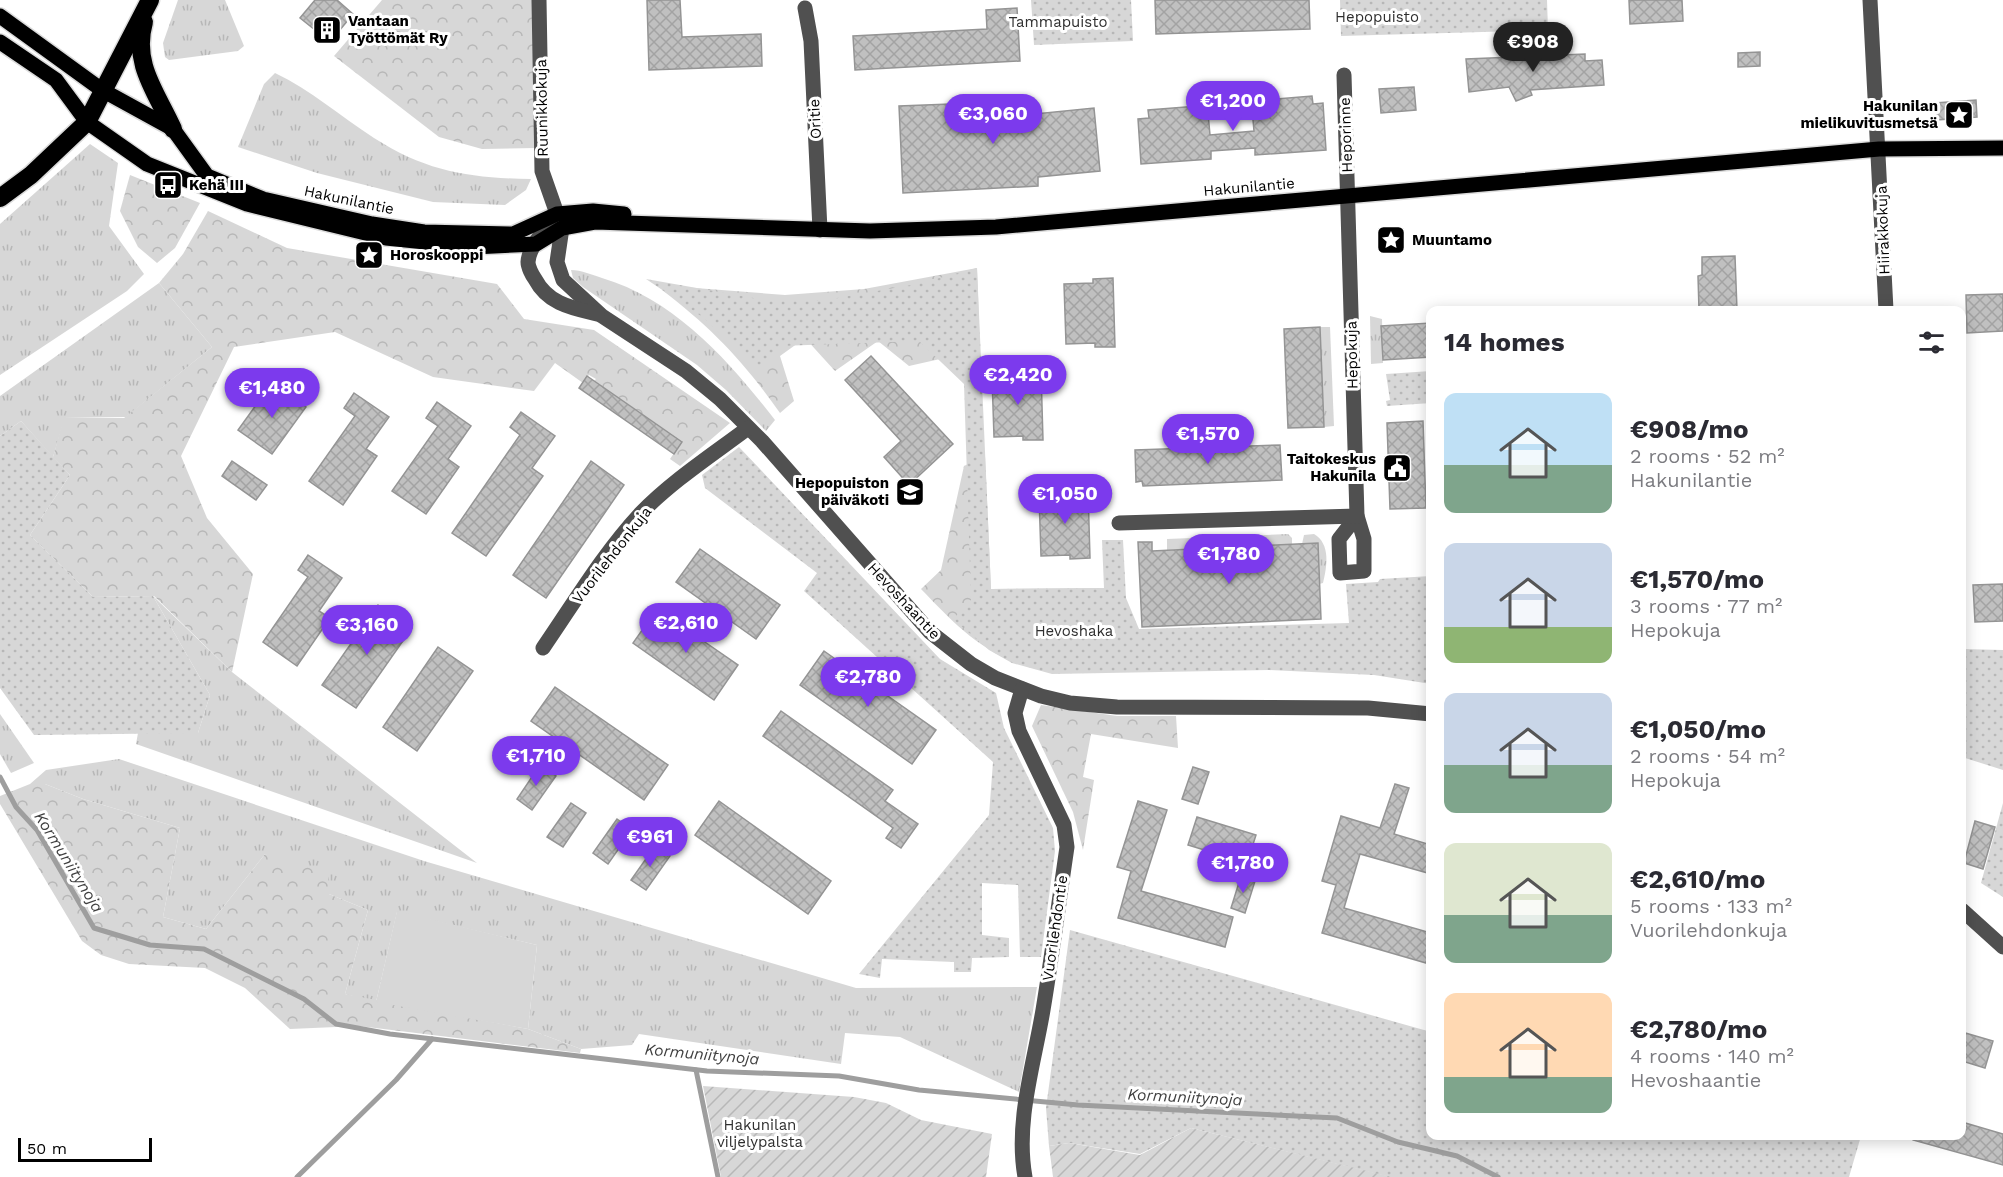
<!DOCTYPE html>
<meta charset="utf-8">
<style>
:root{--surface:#fff;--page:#f7f7f7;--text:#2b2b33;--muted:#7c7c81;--accent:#7c3aed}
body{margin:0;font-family:"Work Sans",sans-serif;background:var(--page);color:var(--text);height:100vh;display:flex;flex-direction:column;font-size:22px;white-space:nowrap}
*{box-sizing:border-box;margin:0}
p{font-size:20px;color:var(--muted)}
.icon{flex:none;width:33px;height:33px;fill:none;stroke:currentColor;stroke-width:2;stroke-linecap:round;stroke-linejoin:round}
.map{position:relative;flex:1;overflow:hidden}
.side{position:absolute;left:1426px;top:306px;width:540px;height:834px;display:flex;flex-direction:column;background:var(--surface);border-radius:12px;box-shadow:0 3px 15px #0003}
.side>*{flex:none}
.scale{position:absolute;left:18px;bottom:15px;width:134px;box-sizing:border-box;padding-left:6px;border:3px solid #000;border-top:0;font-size:16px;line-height:21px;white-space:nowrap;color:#000;-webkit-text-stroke:4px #fff;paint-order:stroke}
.price{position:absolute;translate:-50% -51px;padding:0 14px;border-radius:21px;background:var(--accent);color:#fff;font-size:20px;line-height:39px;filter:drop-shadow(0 2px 3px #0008)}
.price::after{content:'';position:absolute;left:50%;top:36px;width:18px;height:14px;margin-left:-9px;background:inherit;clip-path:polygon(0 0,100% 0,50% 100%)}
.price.active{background:#222;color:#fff}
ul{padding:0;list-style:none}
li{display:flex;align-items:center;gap:18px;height:150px;padding:0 18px}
li span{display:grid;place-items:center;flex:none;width:168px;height:120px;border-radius:12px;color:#555}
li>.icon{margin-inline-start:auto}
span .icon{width:72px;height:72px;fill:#fffc;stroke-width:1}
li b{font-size:26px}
h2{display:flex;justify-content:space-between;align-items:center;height:72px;padding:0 18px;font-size:26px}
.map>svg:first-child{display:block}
</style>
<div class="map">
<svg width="2003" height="1177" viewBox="0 0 2003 1177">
<defs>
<pattern id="grass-tufts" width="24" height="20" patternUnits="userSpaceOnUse" patternTransform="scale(1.5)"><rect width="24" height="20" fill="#d7d7d7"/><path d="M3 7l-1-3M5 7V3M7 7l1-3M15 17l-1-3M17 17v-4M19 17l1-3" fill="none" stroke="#b7b7b7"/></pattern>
<pattern id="forest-crowns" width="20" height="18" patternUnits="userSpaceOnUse" patternTransform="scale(1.5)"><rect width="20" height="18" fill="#d7d7d7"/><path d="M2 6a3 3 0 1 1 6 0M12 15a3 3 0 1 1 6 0" fill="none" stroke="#b7b7b7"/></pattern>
<pattern id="park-dots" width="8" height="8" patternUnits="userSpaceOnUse" patternTransform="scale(1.5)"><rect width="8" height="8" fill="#d7d7d7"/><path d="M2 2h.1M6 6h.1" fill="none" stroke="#b7b7b7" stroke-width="1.8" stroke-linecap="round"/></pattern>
<pattern id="garden-furrows" width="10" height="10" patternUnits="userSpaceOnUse" patternTransform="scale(1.5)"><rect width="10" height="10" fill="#d7d7d7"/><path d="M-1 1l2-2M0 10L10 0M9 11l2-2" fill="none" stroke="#b7b7b7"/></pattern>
<pattern id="building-cross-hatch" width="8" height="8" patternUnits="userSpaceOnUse" patternTransform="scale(1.5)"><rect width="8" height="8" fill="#c0c0c0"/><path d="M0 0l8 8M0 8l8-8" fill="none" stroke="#a3a3a3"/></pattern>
</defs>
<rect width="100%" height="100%" fill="#fff"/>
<g fill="url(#grass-tufts)">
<polygon points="178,0 225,0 244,46 238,51 169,60 165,57 163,43"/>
<path d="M275 73C311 90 340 116 374 138 427 172 470 178 531 179L526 190 505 205 433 202 317 173 238 147 264 84Z"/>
<polygon points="90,144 118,163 109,226 144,274 127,291 0,375 0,224"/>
<path d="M571 270C581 270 593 275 602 278 676 300 730 362 775 420L766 431 726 390 697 365 583 287 573 278Z"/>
<polygon points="159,283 212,347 126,417 65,417 53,457 21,421 0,436 0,396"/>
<polygon points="1370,316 1382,319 1383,363 1371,364"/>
<polygon points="1320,327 1330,327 1334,426 1324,427"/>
<polygon points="1288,534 1292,538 1292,544 1167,550 1167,539"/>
<path d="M1314 534C1331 544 1327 567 1323 583L1319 584 1318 543 1302 544 1304 535Z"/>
<polygon points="153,596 232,672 477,863 136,744 138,733 198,733 210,695"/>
<polygon points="0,714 34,763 11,773 0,754"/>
<polygon points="119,759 424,861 856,988 1037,987 1019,1092 900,1037 845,1033 841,1064 639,1034 632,1045 581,1049 528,1029 537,945 397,912 376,1002 345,994 368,910 329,894 265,854 206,929 163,917 180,828 83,799 45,784 30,784 46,770"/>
</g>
<g fill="url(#forest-crowns)">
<polygon points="382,0 533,0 535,148 482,149 439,137 334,56"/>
<polygon points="130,175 200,203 175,248 157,263 138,247 120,211"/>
<polygon points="208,211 287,248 497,284 524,319 594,330 730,423 680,466 670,459 682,441 594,381 596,379 589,375 583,383 555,363 534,391 433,377 335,332 234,347 181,456 207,518 253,574 232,672 154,596 93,597 30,535 70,475 53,457 64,417 124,418 212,347 159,283 183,254"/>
<path d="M977 268 980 350 909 366 878 341 835 371 805 338 780 356 794 401 780 413C744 362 712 328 662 290L669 286 785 295 864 289Z"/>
<path d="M985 456 991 589 1104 588 1015 663C973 644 953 622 921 589L941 570 964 466Z"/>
<polygon points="1041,705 1117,716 1176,716 1178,748 1091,734 1083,777 1094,780 1083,850 1073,812 1032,726"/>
<polygon points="30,784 45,784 83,799 180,828 163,917 206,929 265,854 328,873 329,894 368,910 345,994 528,1029 581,1049 580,1053 359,1026 290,1029 245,988 205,968 129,964 101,955 82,941 0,804 0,796"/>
</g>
<g fill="url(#park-dots)">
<polygon points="1031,0 1131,0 1133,41 1034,45"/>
<polygon points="1340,0 1547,0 1548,30 1341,36"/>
<polygon points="977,268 991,589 1104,588 1102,540 1123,540 1126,598 1139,629 1349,623 1346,584 1378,582 1380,579 1431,576 1431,684 1374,675 1269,670 1052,674 1012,663 989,650 953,619 971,600 964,384 919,341 780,346 758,370 704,318 646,279 759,299 820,301 917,284"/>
<polygon points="1431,371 1431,403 1387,406 1386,401 1390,400 1386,374"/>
<polygon points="21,421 70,475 30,535 93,597 153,596 210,695 198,733 34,735 0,688 0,436"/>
<polygon points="739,447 940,659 996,693 1004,728 1053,828 1055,851 1041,957 1020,957 1018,885 982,883 982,935 1009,938 1009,957 972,958 971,972 954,972 954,962 882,959 880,978 859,974 989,815 993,762 804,591 817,573 705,488 702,475"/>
<polygon points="1962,649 2003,650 2003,770 1962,757"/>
<polygon points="2003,803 2003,897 1981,883"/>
<polygon points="1070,930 1431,1032 1431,1136 1801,1136 1812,1139 1813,1136 1861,1136 1849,1177 1390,1177 1191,1128 1140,1154 1069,1143 1049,1146 1046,1108"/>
</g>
<g fill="url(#garden-furrows)">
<polygon points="703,1086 854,1097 886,1103 921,1120 992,1134 986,1177 721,1177"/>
<polygon points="1191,1128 1392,1177 1053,1177 1049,1146 1069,1143 1140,1155"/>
</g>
<polygon fill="#d7d7d7" points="397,911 537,945 528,1029 376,1002"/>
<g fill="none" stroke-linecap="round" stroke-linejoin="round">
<g stroke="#9e9e9e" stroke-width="5">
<polyline points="0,777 16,807 37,830 94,928 150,945 204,949 304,999 336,1024 390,1034 707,1071 839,1076 919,1090 1078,1105 1337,1118 1398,1142 1457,1156 1498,1177"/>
<polyline points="696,1070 718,1177"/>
<polyline points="297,1177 396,1080 432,1039"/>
</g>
</g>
<g fill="url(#building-cross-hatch)" stroke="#949494" stroke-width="1.5">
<polygon points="315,0 337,0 353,14 330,42 300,18"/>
<polygon points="647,0 680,0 682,37 761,34 762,66 649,70"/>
<polygon points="1155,0 1309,0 1310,29 1156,34"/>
<polygon points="1629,0 1682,0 1683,21 1630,24"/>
<polygon points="1017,8 1020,61 855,70 853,36 987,29 986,10"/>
<polygon points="1760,52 1760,66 1738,67 1738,53"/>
<polygon points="1585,54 1585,61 1602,60 1604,85 1530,90 1532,95 1516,101 1509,87 1469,92 1466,59"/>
<polygon points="1414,87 1416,110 1381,113 1379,89"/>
<polygon points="1312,96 1313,104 1323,103 1326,150 1255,155 1255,148 1211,151 1211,159 1141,164 1138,119 1149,118 1148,110 1198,106 1198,114 1208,113 1210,135 1254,131 1252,109 1264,109 1263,100"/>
<polygon points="993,98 993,102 1034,100 1035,114 1094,108 1100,171 1038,177 1038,186 903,193 899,106 977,103 976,99"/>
<polygon points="1976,100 1977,117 1937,120 1935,103"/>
<polygon points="1735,256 1737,310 1699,310 1698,276 1702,275 1702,257"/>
<polygon points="1113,278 1115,347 1095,347 1095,343 1066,344 1064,284 1093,283 1093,279"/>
<polygon points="2003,294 2003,331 1967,333 1966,295"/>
<polygon points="1431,323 1431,357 1383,360 1381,326"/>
<polygon points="1320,327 1324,427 1288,428 1284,329"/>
<polygon points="871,356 953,444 909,485 884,457 901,441 845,380"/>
<polygon points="1021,371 1041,371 1043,440 1023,440 1023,436 994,437 992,377 1022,376"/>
<polygon points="587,376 682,442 674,454 579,388"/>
<polygon points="272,383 306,407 272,454 238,430"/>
<polygon points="354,393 389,417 366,449 377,456 343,505 309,481 355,416 344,408"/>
<polygon points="437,402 471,426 448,459 459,467 426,514 392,491 438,426 426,418"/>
<polygon points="521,412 555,436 532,468 543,476 486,556 452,533 520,435 510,427"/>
<polygon points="1423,421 1426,508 1390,509 1387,423"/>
<polygon points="1280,445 1282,480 1143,486 1142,481 1136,482 1135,450"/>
<polygon points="232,461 267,485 256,500 222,476"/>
<polygon points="591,461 624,485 546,598 513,575"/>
<polygon points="1068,490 1088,490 1090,558 1070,559 1070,555 1041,556 1039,496 1068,495"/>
<polygon points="1138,542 1152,542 1152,551 1318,543 1321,619 1142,627"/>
<polygon points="700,549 780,605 756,639 676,582"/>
<polygon points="308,555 342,578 319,611 330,618 297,666 263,642 308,577 298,570"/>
<polygon points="2003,584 2003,621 1975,622 1973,585"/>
<polygon points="378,605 412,628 356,708 322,685"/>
<polygon points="657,609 738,665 714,700 633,643"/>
<polygon points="438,647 473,671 417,751 383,727"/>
<polygon points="824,651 936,730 912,764 800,685"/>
<polygon points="555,687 668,765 644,800 531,721"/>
<polygon points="781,711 893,790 885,801 918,824 901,848 886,838 893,828 763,736"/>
<polygon points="540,765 556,776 532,810 517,799"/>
<polygon points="1193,767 1209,772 1198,804 1182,799"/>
<polygon points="1395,784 1409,788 1394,834 1431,845 1431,874 1360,854 1344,908 1431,933 1431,947 1426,963 1322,933 1336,885 1322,881 1341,816 1380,828"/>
<polygon points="719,801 831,881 808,914 695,835"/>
<polygon points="1138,801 1167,810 1141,891 1233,917 1225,947 1118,918 1131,871 1117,867"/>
<polygon points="571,803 586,813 563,847 547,837"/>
<polygon points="1197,817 1256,835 1247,863 1188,845"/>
<polygon points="617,819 632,830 608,864 593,853"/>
<polygon points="1975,821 1995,827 1983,869 1964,863"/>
<polygon points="655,846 670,856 646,890 631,880"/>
<polygon points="1241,876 1255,881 1245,913 1231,908"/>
<polygon points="1962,1032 1993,1041 1985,1068 1962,1061"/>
<polygon points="1962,1122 2003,1134 2003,1165 1913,1140 1913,1136 1962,1136"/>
</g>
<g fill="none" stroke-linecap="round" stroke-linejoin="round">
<g stroke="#dbdbdb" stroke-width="18">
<g id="major">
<polyline points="0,16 102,90 173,129 207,176 263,199 372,224 424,232 513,234 557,214 593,211 624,214"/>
<polyline points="0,42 56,80 87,122 147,164 247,204 386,238 474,247 536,244 562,228 595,222 870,231 996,227 1879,149 2003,148"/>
</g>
</g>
<g stroke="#dbdbdb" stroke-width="21">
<g id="highway">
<path d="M144 22C132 64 157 93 173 129"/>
<polyline points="0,198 31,175 87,122 150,0"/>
</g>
</g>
<g stroke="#505050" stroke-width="15">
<polyline points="539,0 542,171 562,228 557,262 563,280 602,316 686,371 720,399 762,441 930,632 971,664 995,678 1041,696 1070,703 1117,707 1368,708 1431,714"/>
<polyline points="1870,0 1886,310"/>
<polyline points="805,8 811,41 820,230"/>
<path d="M557 214C548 227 529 245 528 262 528 267 532 275 535 279 548 304 572 308 597 314"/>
<polygon points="1357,516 1364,539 1364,571 1340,573 1339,539"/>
<polyline points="1119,523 1357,516 1344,75"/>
<path d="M543 648C574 603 603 554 640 514 672 481 712 455 748 428"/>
<path d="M1022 689 1015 713 1019 731 1064 825 1067 847C1059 901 1052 956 1043 1010 1034 1064 1015 1122 1025 1177"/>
<polyline points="1962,910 2003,947"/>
</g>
<use href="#major" stroke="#000" stroke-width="15"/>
<use href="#highway" stroke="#000" stroke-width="18"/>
</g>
<defs>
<g id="building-square" transform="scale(1.5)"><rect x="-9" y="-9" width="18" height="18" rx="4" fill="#000" stroke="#fff"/><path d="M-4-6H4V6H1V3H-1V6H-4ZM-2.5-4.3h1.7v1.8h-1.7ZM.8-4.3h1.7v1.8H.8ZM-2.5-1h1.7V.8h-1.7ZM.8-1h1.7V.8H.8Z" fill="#fff"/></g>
<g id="sight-square" transform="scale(1.5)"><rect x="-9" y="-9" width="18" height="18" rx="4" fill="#000" stroke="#fff"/><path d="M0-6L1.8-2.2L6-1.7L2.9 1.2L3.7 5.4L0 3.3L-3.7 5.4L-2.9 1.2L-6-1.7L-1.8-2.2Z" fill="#fff"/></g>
<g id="bus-square" transform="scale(1.5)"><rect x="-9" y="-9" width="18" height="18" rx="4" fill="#000" stroke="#fff"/><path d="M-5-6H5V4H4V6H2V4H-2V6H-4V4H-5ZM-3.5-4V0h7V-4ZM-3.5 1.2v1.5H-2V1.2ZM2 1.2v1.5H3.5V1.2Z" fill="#fff"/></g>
<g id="civic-square" transform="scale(1.5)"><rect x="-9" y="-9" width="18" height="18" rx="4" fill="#000" stroke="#fff"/><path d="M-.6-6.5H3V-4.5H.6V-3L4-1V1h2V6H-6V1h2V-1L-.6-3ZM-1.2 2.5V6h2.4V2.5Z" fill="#fff"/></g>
<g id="school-square" transform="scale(1.5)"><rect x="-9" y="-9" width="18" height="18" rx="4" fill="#000" stroke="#fff"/><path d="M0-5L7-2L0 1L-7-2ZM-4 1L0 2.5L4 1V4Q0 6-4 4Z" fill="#fff"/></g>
</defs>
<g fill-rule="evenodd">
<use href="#building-square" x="327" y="30"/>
<use href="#sight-square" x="1959" y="115"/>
<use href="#bus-square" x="168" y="185"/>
<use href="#sight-square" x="1391" y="240"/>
<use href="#sight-square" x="369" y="255"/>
<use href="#civic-square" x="1397" y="468"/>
<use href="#school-square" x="910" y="492"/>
</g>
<g text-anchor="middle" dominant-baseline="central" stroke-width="6" stroke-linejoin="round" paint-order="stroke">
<g font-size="15" fill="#2e2e2e" stroke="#fff">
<text x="1377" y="17">Hepopuisto</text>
<text x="1058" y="22">Tammapuisto</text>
<text x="1074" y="631">Hevoshaka</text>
<text x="760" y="1125">Hakunilan<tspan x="760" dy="17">viljelypalsta</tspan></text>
</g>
<g font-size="15" font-weight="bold" fill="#000" stroke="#fff" text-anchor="start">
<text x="348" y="21">Vantaan<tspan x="348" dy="17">Työttömät Ry</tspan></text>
<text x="1938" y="106" text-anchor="end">Hakunilan<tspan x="1938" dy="17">mielikuvitusmetsä</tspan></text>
<text x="189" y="185">Kehä III</text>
<text x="1412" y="240">Muuntamo</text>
<text x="390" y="255">Horoskooppi</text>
<text x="1376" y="459" text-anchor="end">Taitokeskus<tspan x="1376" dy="17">Hakunila</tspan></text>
<text x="889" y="483" text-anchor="end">Hepopuiston<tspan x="889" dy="17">päiväkoti</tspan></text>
</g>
<g font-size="15" fill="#000" stroke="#fff">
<text transform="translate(542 108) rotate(-91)">Ruunikkokuja</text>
<text transform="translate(815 119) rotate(-93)">Oritie</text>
<text transform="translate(1346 135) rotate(-92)">Heporinne</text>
<text transform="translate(1249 187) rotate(-5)">Hakunilantie</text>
<text transform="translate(349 200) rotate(12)">Hakunilantie</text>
<text transform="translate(1883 230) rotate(-92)">Hiirakkokuja</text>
<text transform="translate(1352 355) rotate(-91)">Hepokuja</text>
<text transform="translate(612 555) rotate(-52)">Vuorilehdonkuja</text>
<text transform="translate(904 601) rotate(47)">Hevoshaantie</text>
<text transform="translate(1055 928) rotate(-82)">Vuorilehdontie</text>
</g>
<g font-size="16" font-style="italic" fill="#3f3f3f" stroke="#fff">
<text transform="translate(69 862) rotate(58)">Kormuniitynoja</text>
<text transform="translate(702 1054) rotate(5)">Kormuniitynoja</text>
<text transform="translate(1185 1097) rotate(3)">Kormuniitynoja</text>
</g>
</g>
</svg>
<div class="scale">50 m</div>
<b class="price active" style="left:1533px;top:73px">€908</b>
<b class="price" style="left:1233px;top:132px">€1,200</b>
<b class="price" style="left:993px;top:145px">€3,060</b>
<b class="price" style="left:1018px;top:406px">€2,420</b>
<b class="price" style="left:272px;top:419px">€1,480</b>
<b class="price" style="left:1208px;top:465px">€1,570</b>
<b class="price" style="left:1065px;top:525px">€1,050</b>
<b class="price" style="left:1229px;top:585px">€1,780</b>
<b class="price" style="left:686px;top:654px">€2,610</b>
<b class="price" style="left:367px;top:656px">€3,160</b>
<b class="price" style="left:868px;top:708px">€2,780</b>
<b class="price" style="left:536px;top:787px">€1,710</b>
<b class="price" style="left:650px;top:868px">€961</b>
<b class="price" style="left:1243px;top:894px">€1,780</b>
<section class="side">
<h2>14 homes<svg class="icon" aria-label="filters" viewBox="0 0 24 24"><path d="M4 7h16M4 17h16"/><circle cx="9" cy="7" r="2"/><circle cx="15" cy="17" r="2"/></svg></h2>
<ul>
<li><span style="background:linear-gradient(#bfe0f5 60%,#7fa58c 0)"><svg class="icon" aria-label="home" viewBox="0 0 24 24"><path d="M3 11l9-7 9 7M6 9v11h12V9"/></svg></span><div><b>€908/mo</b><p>2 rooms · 52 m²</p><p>Hakunilantie</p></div></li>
<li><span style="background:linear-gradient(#c9d6e8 70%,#8fb573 0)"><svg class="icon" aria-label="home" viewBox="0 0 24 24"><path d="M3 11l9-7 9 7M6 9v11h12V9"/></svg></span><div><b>€1,570/mo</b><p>3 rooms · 77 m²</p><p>Hepokuja</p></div></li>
<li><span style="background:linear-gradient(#c9d6e8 60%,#7fa58c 0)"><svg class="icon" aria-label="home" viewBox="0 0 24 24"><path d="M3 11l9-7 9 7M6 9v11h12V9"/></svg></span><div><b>€1,050/mo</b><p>2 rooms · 54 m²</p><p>Hepokuja</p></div></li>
<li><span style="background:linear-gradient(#dfe7d0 60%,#7fa58c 0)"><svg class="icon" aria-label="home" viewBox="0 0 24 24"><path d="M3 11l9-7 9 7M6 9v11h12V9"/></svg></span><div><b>€2,610/mo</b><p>5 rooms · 133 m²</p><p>Vuorilehdonkuja</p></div></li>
<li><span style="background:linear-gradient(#ffd9b3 70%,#7fa58c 0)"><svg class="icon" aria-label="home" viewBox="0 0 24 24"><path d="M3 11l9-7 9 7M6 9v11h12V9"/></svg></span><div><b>€2,780/mo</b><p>4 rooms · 140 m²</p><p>Hevoshaantie</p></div></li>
</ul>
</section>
</div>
